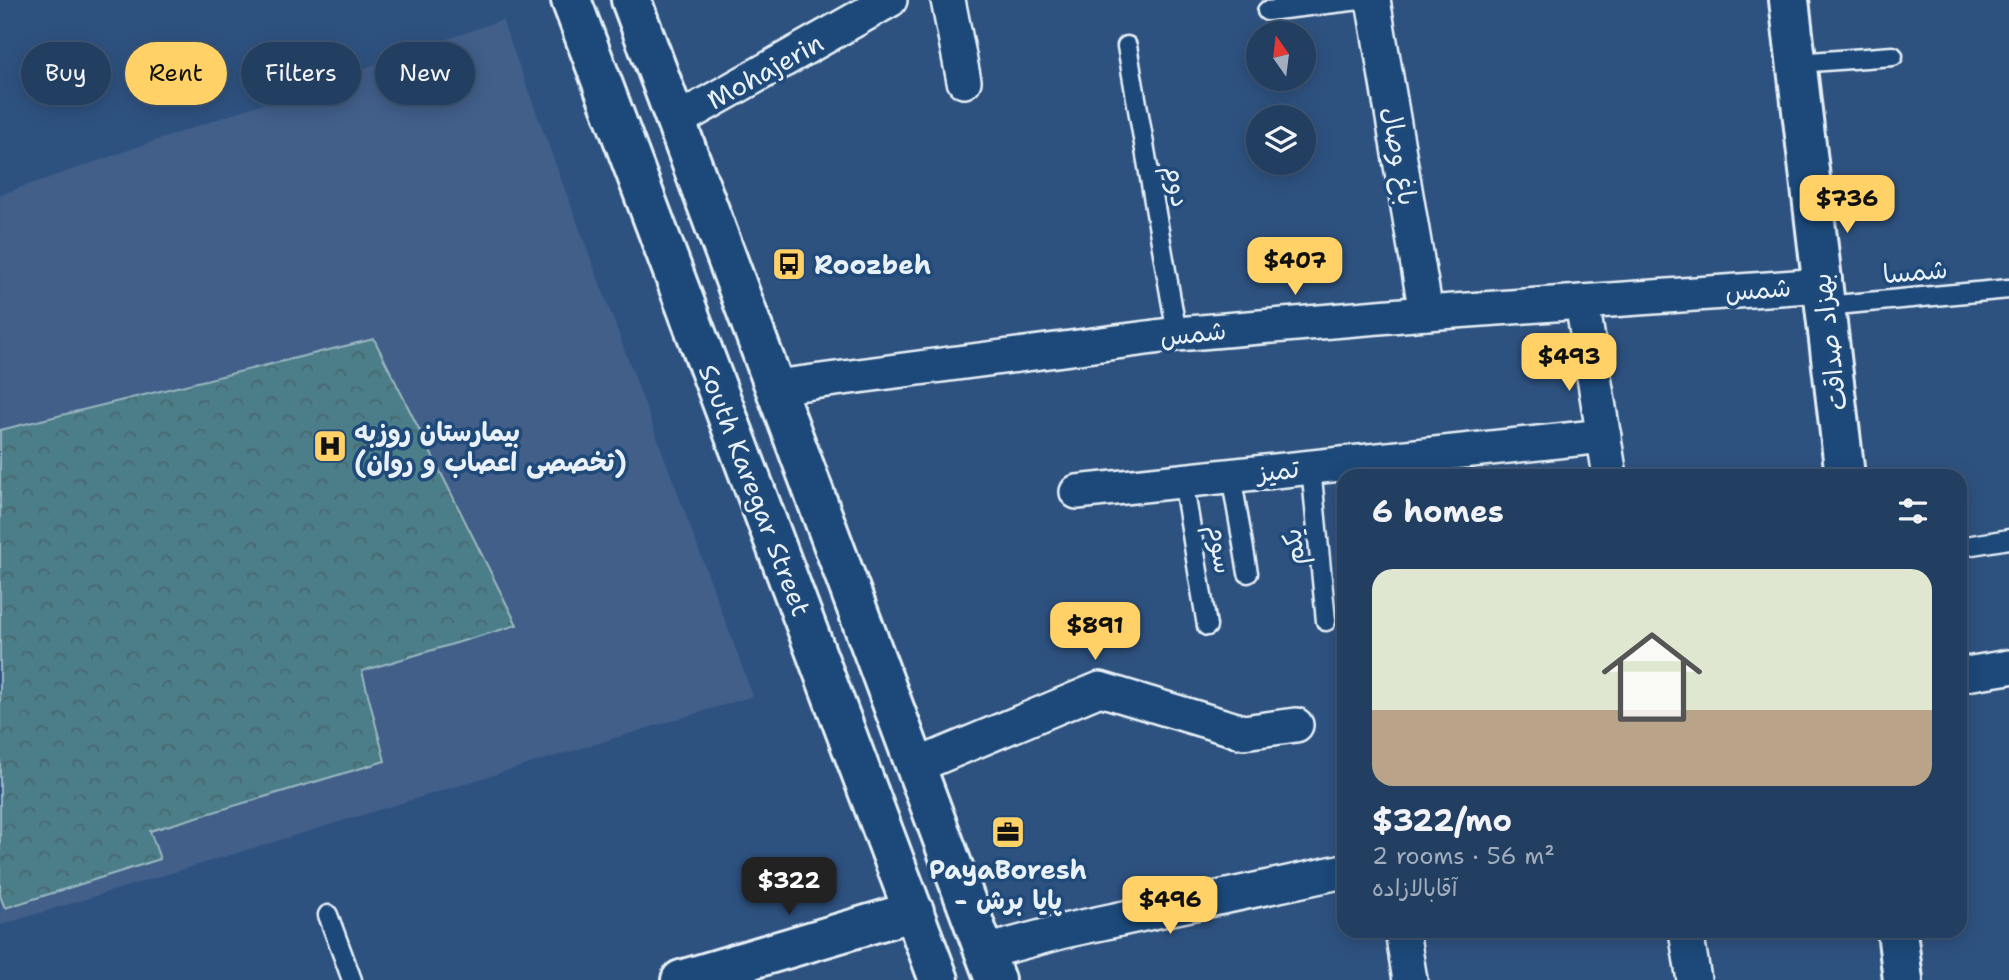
<!DOCTYPE html>
<meta charset="utf-8">
<style>
:root{--surface:#223e60;--page:#2e4969;--text:#f1f3f6;--muted:#a2aebd;--line:#3f5775;--accent:#ffd166}
body{margin:0;font-family:"Shantell Sans","Playpen Sans Arabic",sans-serif;background:var(--page);color:var(--text);height:100vh;display:flex;flex-direction:column;font-size:26px;white-space:nowrap}
*{box-sizing:border-box;margin:0}
p{font-size:23px;color:var(--muted)}
.icon{flex:none;width:38px;height:38px;fill:none;stroke:currentColor;stroke-width:2;stroke-linecap:round;stroke-linejoin:round}
.map{position:relative;flex:1;overflow:hidden}
.panel{position:absolute;left:1337px;top:469px;width:630px;height:469px;display:flex;flex-direction:column;background:var(--surface);border-radius:21px;box-shadow:0 4px 18px #0003,0 0 0 2px var(--line)}
.panel>*{flex:none}
.guide{position:absolute;left:21px;top:42px;width:665px;height:63px;display:flex;gap:14px}
.needle{width:46px;rotate:346deg}
.buttons{position:absolute;left:1246px;top:21px;display:grid;gap:14px}
.buttons a{display:grid;place-items:center;width:70px;height:70px;border-radius:50%;background:var(--surface);box-shadow:0 4px 18px #0003,0 0 0 2px var(--line);font-size:35px}
.price{position:absolute;translate:-50% -60px;padding:0 16px;border-radius:14px;background:var(--accent);color:#111;font-size:23px;line-height:46px;filter:drop-shadow(0 2px 4px #0008)}
.price::after{content:'';position:absolute;left:50%;top:42px;width:21px;height:16px;margin-left:-10px;background:inherit;clip-path:polygon(0 0,100% 0,50% 100%)}
.price.selected{background:#222;color:#fff}
ul{padding:0;list-style:none}
li{display:grid;align-content:center;gap:14px;height:371px;padding:0 35px}
li span{display:grid;place-items:center;height:217px;border-radius:21px;color:#555}
li>.icon{margin-inline-start:auto}
span .icon{width:126px;height:126px;fill:#fffc;stroke-width:1}
li b{font-size:30px}
h2{display:flex;justify-content:space-between;align-items:center;height:84px;padding:0 35px;font-size:30px}
.tag{padding:0 24px;border-radius:32px;background:var(--surface);box-shadow:0 4px 18px #0003,0 0 0 2px var(--line);font-size:24px;line-height:63px}
.tag.selected{background:var(--accent);color:#111}
.map>svg:first-child{display:block}
</style>
<div class="map">
<svg width="2009" height="980" viewBox="0 0 2009 980">
<defs>
<pattern id="forest-crowns" width="20" height="18" patternUnits="userSpaceOnUse" patternTransform="scale(1.75)"><rect width="20" height="18" fill="#4c7e89"/><path d="M2 6a3 3 0 1 1 6 0M12 15a3 3 0 1 1 6 0" fill="none" stroke="#49666d"/></pattern>
</defs>
<rect width="100%" height="100%" fill="#2e5280"/>
<filter id="ink" filterUnits="userSpaceOnUse"><feTurbulence type="fractalNoise" baseFrequency=".0143" numOctaves="2"/><feDisplacementMap in="SourceGraphic" scale="14" xChannelSelector="R" yChannelSelector="G"/><feConvolveMatrix kernelMatrix="1 2 1 2 8 2 1 2 1" color-interpolation-filters="sRGB"/></filter>
<g filter="url(#ink)">
<polygon fill="#435f8a" points="502,20 753,696 0,925 0,195"/>
<polygon fill="url(#forest-crowns)" stroke="#9ab8c0" stroke-width="2" points="374,339 517,625 362,671 385,761 150,831 160,859 5,908 0,896 0,430"/>
<g fill="none" stroke-linecap="round" stroke-linejoin="round">
<g stroke="#e8f1f8" stroke-width="23">
<g id="service">
<polyline points="1267,11 1360,0"/>
<polyline points="1127,46 1177,334"/>
<polyline points="1797,63 1893,56"/>
<polyline points="1825,306 2009,289"/>
<polyline points="1311,467 1326,621"/>
<polyline points="1231,475 1248,573"/>
<polyline points="1183,480 1207,626"/>
<polyline points="1960,547 2009,539"/>
<polyline points="328,915 352,980"/>
</g>
</g>
<g stroke="#e8f1f8" stroke-width="38">
<g id="minor">
<polyline points="948,0 964,81"/>
<polyline points="1373,0 1426,313"/>
<polyline points="676,121 890,0"/>
<polyline points="1582,302 1610,476"/>
<polyline points="775,387 1177,334 1426,313 1823,285"/>
<polyline points="1077,492 1604,436"/>
<polyline points="1960,675 2009,667"/>
<polyline points="916,766 1100,689 1243,732 1296,725"/>
<polyline points="1402,931 1410,980"/>
<polyline points="1686,931 1694,980"/>
<polyline points="985,952 1064,931 1344,871"/>
</g>
</g>
<g stroke="#e8f1f8" stroke-width="44">
<g id="tertiary">
<polyline points="1789,0 1845,476"/>
<polyline points="1897,931 1903,980"/>
<polyline points="681,980 914,911"/>
</g>
</g>
<g stroke="#e8f1f8" stroke-width="44">
<g id="primary">
<polyline points="571,0 939,980"/>
<polyline points="631,0 995,980"/>
</g>
</g>
<use href="#service" stroke="#1f4a7a" stroke-width="18"/>
<use href="#minor" stroke="#1f4a7a" stroke-width="33"/>
<use href="#tertiary" stroke="#1f4a7a" stroke-width="38"/>
<use href="#primary" stroke="#1f4a7a" stroke-width="38"/>
</g>
</g>
<defs>
<g id="bus-square" transform="scale(1.75)"><rect x="-9" y="-9" width="18" height="18" rx="4" fill="#ffd166" stroke="#1f4a7a"/><path d="M-5-6H5V4H4V6H2V4H-2V6H-4V4H-5ZM-3.5-4V0h7V-4ZM-3.5 1.2v1.5H-2V1.2ZM2 1.2v1.5H3.5V1.2Z" fill="#111"/></g>
<g id="hospital-square" transform="scale(1.75)"><rect x="-9" y="-9" width="18" height="18" rx="4" fill="#ffd166" stroke="#1f4a7a"/><path d="M-5-5h3v3.5h4V-5h3V5h-3V1.5h-4V5h-3Z" fill="#111"/></g>
<g id="office-square" transform="scale(1.75)"><rect x="-9" y="-9" width="18" height="18" rx="4" fill="#ffd166" stroke="#1f4a7a"/><path d="M-6-3h4V-5.5h4V-3h4V5H-6ZM-1-4.5V-3h2v-1.5ZM-6 0V1H6V0Z" fill="#111"/></g>
</defs>
<g fill-rule="evenodd">
<use href="#bus-square" x="789" y="264"/>
<use href="#hospital-square" x="330" y="446"/>
<use href="#office-square" x="1008" y="832"/>
</g>
<g text-anchor="middle" dominant-baseline="central" stroke-width="7" stroke-linejoin="round" paint-order="stroke">
<g font-size="26" fill="#e8f1f8" stroke="#1f4a7a">
<text transform="translate(765 71) rotate(-29)">Mohajerin</text>
<text transform="translate(1400 156) rotate(80)">باغ وصال</text>
<text transform="translate(1178 186) rotate(80)">دوم</text>
<text transform="translate(1915 271) rotate(-5)">شمسا</text>
<text transform="translate(1758 289) rotate(-4)">شمس</text>
<text transform="translate(1193 333) rotate(-6)">شمس</text>
<text transform="translate(1829 342) rotate(-97)">بهزاد صداقت</text>
<text transform="translate(1278 470) rotate(-6)">تمیز</text>
<text transform="translate(755 490) rotate(69)">South Karegar Street</text>
<text transform="translate(1293 547) rotate(-96)">یکم</text>
<text transform="translate(1221 549) rotate(81)">سوم</text>
</g>
<g font-size="26" font-weight="bold" fill="#e8f1f8" stroke="#1f4a7a" text-anchor="start">
<text x="814" y="264">Roozbeh</text>
<text x="354" y="431">بیمارستان روزبه<tspan x="354" dy="30">(تخصصی اعصاب و روان)</tspan></text>
<text x="1008" y="869" text-anchor="middle">PayaBoresh<tspan x="1008" dy="30">- پایا برش</tspan></text>
</g>
</g>
</svg>
<div class="buttons">
<a><svg class="needle" viewBox="-14 -14 28 28"><path d="M0-13l5 13h-10z" fill="#e53935"/><path d="M0 13l5-13h-10z" fill="#a2aebd"/></svg></a>
<a><svg class="icon" aria-label="layers" viewBox="0 0 24 24"><path d="M12 4l9 5-9 5-9-5zM3 14l9 5 9-5"/></svg></a>
</div>
<b class="price" style="left:1847px;top:235px">$736</b>
<b class="price" style="left:1295px;top:297px">$407</b>
<b class="price" style="left:1569px;top:393px">$493</b>
<b class="price" style="left:1095px;top:662px">$891</b>
<b class="price selected" style="left:789px;top:917px">$322</b>
<b class="price" style="left:1170px;top:936px">$496</b>
<div class="guide">
<a class="tag">Buy</a>
<a class="tag selected">Rent</a>
<a class="tag">Filters</a>
<a class="tag">New</a>
</div>
<section class="panel">
<h2>6 homes<svg class="icon" aria-label="filters" viewBox="0 0 24 24"><path d="M4 7h16M4 17h16"/><circle cx="9" cy="7" r="2"/><circle cx="15" cy="17" r="2"/></svg></h2>
<ul>
<li><span style="background:linear-gradient(#dfe7d0 65%,#b9a48a 0)"><svg class="icon" aria-label="home" viewBox="0 0 24 24"><path d="M3 11l9-7 9 7M6 9v11h12V9"/></svg></span><div><b>$322/mo</b><p>2 rooms · 56 m²</p><p>آقابالازاده</p></div></li>
</ul>
</section>
</div>
